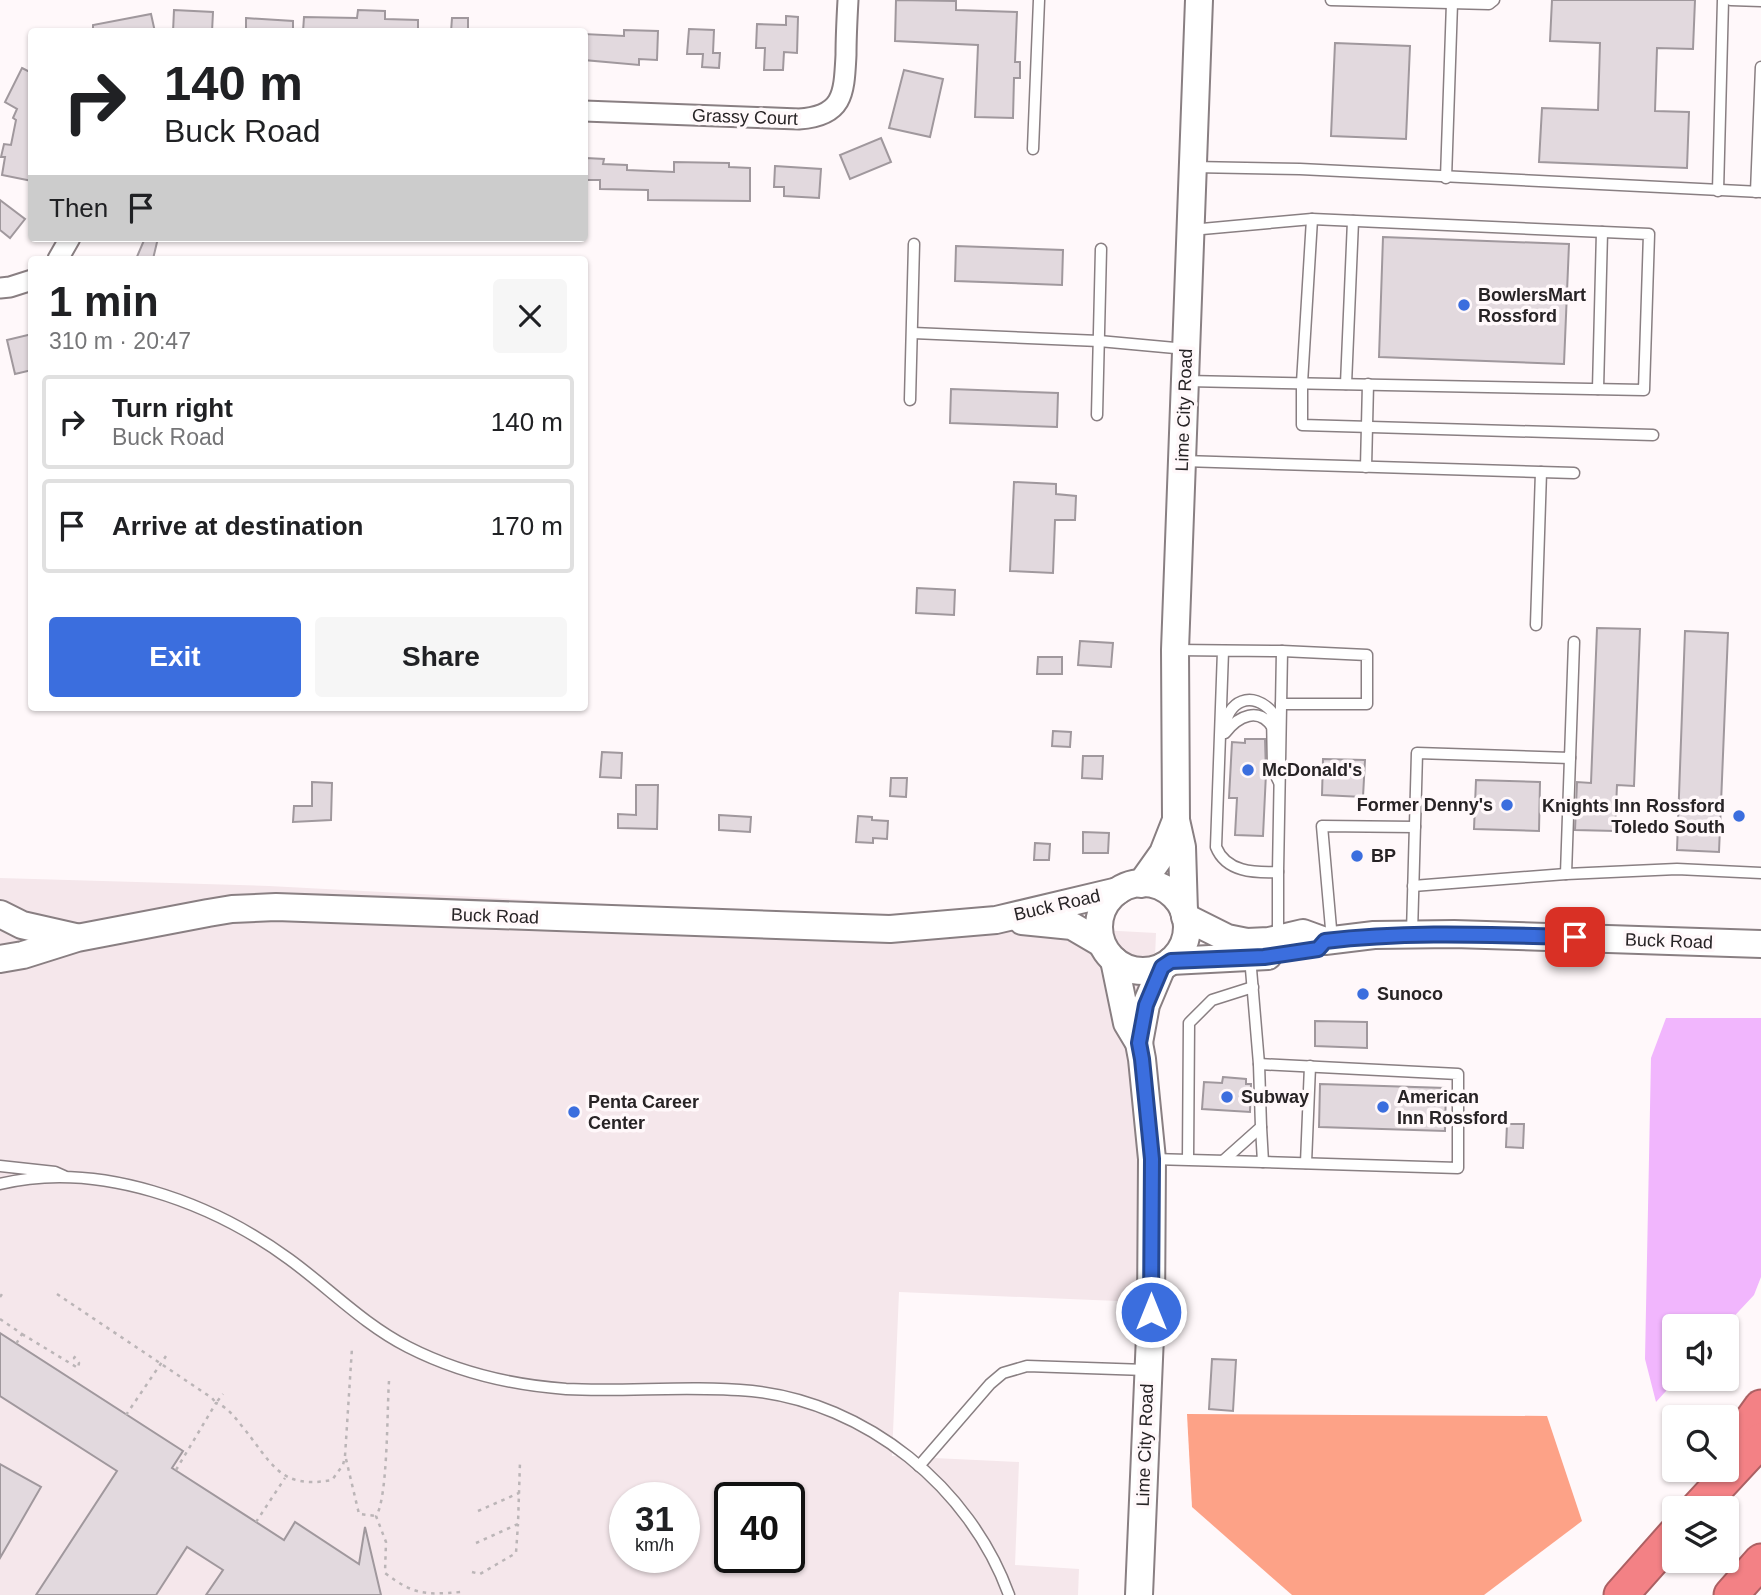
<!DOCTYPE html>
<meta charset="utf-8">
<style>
body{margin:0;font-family:Helvetica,sans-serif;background:#f6f6f6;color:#202124;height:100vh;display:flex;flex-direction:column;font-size:26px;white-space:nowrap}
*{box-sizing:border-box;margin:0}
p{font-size:23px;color:#757577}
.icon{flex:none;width:38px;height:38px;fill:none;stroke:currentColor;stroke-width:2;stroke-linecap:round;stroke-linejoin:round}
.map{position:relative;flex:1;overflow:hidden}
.panel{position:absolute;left:28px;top:256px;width:560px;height:455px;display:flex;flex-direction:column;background:#fff;border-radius:7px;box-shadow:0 2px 5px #0004}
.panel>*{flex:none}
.hud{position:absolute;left:28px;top:28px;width:560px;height:214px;border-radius:7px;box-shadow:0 2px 5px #0004;background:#fff;color:#202124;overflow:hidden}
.fabs{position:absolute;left:1662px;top:1314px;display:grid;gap:14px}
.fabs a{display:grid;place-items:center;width:77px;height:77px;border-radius:7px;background:#fff;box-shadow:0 2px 5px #0004;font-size:35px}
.speed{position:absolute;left:609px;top:1482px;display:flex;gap:14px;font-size:35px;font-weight:700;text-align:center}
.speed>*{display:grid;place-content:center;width:91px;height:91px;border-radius:50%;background:#fff;box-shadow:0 2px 5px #0004;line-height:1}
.speed small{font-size:18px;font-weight:400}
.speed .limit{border:4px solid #111;border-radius:10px;background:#fff;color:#111}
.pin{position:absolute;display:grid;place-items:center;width:60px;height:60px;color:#fff;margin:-30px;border-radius:14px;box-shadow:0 4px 10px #0006}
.me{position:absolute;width:77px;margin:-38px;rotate:0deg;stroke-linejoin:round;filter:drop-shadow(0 0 5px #0008)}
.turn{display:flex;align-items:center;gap:24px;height:147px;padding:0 21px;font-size:32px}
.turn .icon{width:91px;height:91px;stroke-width:2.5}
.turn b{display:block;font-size:49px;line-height:60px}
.then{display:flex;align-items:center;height:66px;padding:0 21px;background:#0003;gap:14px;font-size:26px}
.round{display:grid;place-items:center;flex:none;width:74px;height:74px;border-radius:7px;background:#f6f6f6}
.head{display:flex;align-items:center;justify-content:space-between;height:119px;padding:0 21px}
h1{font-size:42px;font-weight:800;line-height:52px}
.cta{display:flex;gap:14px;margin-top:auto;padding:14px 21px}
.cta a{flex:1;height:80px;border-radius:7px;background:#3b6ede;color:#fff;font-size:28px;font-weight:800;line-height:80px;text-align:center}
.cta a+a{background:#f6f6f6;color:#202124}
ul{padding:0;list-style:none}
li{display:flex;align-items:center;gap:21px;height:94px;margin:0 14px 10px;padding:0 7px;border:4px solid #e0e0e0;border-radius:7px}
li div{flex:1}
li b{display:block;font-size:26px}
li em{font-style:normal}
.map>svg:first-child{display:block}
.built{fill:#f5e7eb;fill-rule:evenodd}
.forest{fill:#fda287}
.water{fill:#f1b6fd}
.building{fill:#e2d9de;stroke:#a0989d;stroke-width:2}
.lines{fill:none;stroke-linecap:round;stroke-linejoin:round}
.lane-casing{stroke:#897f82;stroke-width:13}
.street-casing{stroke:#897f82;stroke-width:23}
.secondary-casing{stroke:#897f82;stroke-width:30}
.highway-casing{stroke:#ac6063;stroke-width:37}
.path{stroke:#bbb5b7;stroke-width:2.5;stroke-dasharray:3.5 5;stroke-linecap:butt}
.lane{stroke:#fff;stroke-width:10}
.street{stroke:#fff;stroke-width:19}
.secondary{stroke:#fff;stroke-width:26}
.highway{stroke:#f38185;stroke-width:33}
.route-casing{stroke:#264890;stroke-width:18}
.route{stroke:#3b6ede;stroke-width:12}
.poi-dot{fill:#3b6ede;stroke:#fff8fa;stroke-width:2.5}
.labels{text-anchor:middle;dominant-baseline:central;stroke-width:7;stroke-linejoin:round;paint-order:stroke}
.street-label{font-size:18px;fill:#272325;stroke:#fff8fa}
.poi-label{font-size:18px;font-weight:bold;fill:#272325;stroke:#fff8fa;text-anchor:start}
</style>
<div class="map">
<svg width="1761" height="1595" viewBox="0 0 1761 1595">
<rect width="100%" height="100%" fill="#fff8fa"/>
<!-- built -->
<path class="built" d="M0,878L269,886L1156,933L1141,1302L899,1292L892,1456L1019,1462L1015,1565L1079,1569L1078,1595H0ZM625,1498H684V1558H625ZM730,1498H789V1558H730Z"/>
<!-- forest -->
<path class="forest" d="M1187,1414L1547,1416L1582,1521L1484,1595H1292L1192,1507Z"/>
<!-- water -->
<path class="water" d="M1666,1018H1761V1277L1754,1295L1725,1326H1675V1379H1677L1656,1402L1645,1359L1651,1058Z"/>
<!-- building -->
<g class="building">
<path d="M896,0L956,1V10L1017,12L1015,62H1020V78H1014L1013,118L975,117L978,45L895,41Z"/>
<path d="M1552,0H1695L1693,49L1657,48L1655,111L1689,112L1687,168L1539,162L1542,108L1598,110L1600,43L1550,41Z"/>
<path d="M174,10L213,12L212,32H173Z"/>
<path d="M358,10L385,11V19L418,20V32H303L304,17L357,18Z"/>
<path d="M151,14L155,32H93V25Z"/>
<path d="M786,16L798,17L797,53L784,52L783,70H764L765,48H756L757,24L786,25Z"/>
<path d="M246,18L293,21V32H246Z"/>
<path d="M452,18H468V32H451Z"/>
<path d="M689,29L714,30L713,53H720L719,68L702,67L703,54H687Z"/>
<path d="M624,30L658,31L657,60L639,59V65L584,60V34L624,36Z"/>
<path d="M1335,43L1410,46L1406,139L1331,136Z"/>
<path d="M22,68L32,73V181L2,175L5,157H1L4,144L11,145L16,120L13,118L17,109L5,102Z"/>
<path d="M904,70L943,79L930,137L889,128Z"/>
<path d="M881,138L891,162L850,179L840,155Z"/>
<path d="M586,158L604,159L603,164L627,165V170L674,172V162L729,163V167L750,168V201L648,200V190L600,189V180H586Z"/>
<path d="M775,166L821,169L819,198L784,196V187H774Z"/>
<path d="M0,200L25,219L10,238L0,230Z"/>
<path d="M1383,237L1569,244L1564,364L1379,357Z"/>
<path d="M145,238H158L153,259H136Z"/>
<path d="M956,246L1063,250L1062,285L955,281Z"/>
<path d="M32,334V370L15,374L7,340Z"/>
<path d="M951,389L1058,393L1057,427L950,423Z"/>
<path d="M1014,482L1056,484V494L1076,496L1075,520H1055L1053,573L1010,571Z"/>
<path d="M917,588L955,590L954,615L916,613Z"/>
<path d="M1597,628L1640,629L1634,786L1617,785L1615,831L1575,830L1577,782L1591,783Z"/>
<path d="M1685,631L1728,633L1719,852L1677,850Z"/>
<path d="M1080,641L1113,643L1111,667L1078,665Z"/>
<path d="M1038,657H1062V674H1037Z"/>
<path d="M1053,731L1071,732L1070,747L1052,746Z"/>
<path d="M1245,739H1265L1266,773L1263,836L1235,835L1237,798H1229L1232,742L1245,743Z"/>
<path d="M602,752L622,753L621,778L600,777Z"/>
<path d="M1083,756H1103L1102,779L1082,778Z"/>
<path d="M1323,759L1365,760L1363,797L1322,795Z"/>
<path d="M891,778H907L906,797L890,796Z"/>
<path d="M1476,780L1540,782L1539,831L1474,829Z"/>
<path d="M312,782L332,783L331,820L293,822L294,806H312Z"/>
<path d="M636,785H658L657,829L618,828V814L636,815Z"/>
<path d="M719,815L751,817L750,832L719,830Z"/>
<path d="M858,816L872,817V820L888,821L887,839L873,838V843L856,842Z"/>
<path d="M1083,832L1109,833L1108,853H1083Z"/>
<path d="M1035,843L1050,844L1049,860H1034Z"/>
<path d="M1315,1021L1367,1022V1048L1315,1046Z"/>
<path d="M1223,1077L1246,1079V1084H1251L1250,1112L1202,1109L1204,1082L1222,1083Z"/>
<path d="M1320,1084L1446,1088L1445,1131L1319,1127Z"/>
<path d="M1507,1124H1524L1523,1148L1506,1147Z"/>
<path d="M0,1333L183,1451L172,1468L284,1540L295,1522L359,1564L365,1527L381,1595H206L223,1570L187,1547L156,1595H36L117,1471L0,1396Z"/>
<path d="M1212,1359L1236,1360L1233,1411L1209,1409Z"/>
<path d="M0,1464L41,1487L0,1558Z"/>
</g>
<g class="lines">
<!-- lane casing -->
<g class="lane-casing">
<g id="lane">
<path d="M1331,0L1489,4L1494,0"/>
<path d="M1731,0L1761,1"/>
<path d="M1033,149L1039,0"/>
<path d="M1193,167L1300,169L1761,192"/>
<path d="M1446,178L1452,3"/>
<path d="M1718,191L1723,0"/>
<path d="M1756,192L1761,67"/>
<path d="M1312,219L1302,383V425L1653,435"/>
<path d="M913,333L1099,341L1186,349"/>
<path d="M1186,381L1644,390L1649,234L1312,219L1191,230"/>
<path d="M1346,384L1353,221"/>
<path d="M1598,389L1602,232"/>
<path d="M910,400L914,244"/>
<path d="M1097,415L1101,249"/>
<path d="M1183,461L1574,473"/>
<path d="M1366,467L1368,384"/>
<path d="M1536,625L1541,472"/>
<path d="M1175,650L1282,651L1278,872C1254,873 1226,872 1216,847L1223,651"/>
<path d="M1281,704H1367V655L1282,651"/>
<path d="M1225,730C1226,700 1253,690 1272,712L1273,770L1279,782"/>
<path d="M1225,733C1238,716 1259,706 1273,728"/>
<path d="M1278,872V938"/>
<path d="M1566,874L1570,758"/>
<path d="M1413,886L1566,874L1677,869L1761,873"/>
<path d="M1412,933L1417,753L1570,758L1574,642"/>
<path d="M1332,940L1322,826L1415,827"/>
<path d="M1259,1064L1458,1074V1168L1263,1162"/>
<path d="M1152,1159L1263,1162L1261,1127"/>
<path d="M1188,1159L1189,1023L1212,1000L1253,987"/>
<path d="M1224,1160L1261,1127L1259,1064L1250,957"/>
<path d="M1306,1163L1310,1066"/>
<path d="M0,1166L55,1172L64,1176"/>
<path d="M0,1184C98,1160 211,1202 289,1259C329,1288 363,1324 408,1347C457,1372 511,1385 566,1389C627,1392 690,1385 752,1391C866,1403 970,1487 1009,1595"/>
<path d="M919,1466L990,1384L1003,1373L1027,1366L1146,1370"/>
</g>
</g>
<!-- street casing -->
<g class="street-casing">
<g id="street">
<path d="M584,111L799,119C844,116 844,93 846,55C846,37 847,18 848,0"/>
<path d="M58,259L70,238"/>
<path d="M0,288L10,287L32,280"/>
</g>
</g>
<!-- secondary casing -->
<g class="secondary-casing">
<g id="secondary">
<circle cx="1143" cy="927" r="44"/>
<path d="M1141,884L1163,853L1176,820"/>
<path d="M1184,912L1182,847L1176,820L1175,650L1199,0"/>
<path d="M0,914L22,925L75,937"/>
<path d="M1185,917L1227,938L1247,942L1269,941L1303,933L1325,941L1374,935L1454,934L1761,944"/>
<path d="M1022,921L1072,926L1101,943"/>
<path d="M0,959L23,955L77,938L208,913L232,909L276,907L890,929L996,920L1118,891"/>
<path d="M1114,960L1127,1023L1139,1043L1142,1059L1152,1159L1151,1312L1139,1595"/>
<path d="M1171,961L1268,956"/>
<path d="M1139,1043L1146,1005L1162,967"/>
</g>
</g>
<!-- highway casing -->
<g class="highway-casing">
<g id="highway">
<path d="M1728,1453L1761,1407"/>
<path d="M1698,1508L1761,1440"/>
<path d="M1621,1595L1675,1534"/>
<path d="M1731,1595L1761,1561"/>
</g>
</g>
<!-- path -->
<g class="path">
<path d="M57,1294L212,1398L216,1403L223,1394"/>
<path d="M0,1297L4,1291"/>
<path d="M0,1319L22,1334L16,1344"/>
<path d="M22,1334L78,1368L79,1363L74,1358L77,1354"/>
<path d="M389,1381C387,1408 388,1499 376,1516L386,1542L385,1573C414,1595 425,1595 461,1592L463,1595"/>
<path d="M126,1415L166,1356"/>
<path d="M346,1459L359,1514L376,1516"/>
<path d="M176,1470L216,1403C226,1406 234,1416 241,1425C272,1462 278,1490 332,1480L343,1465L345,1456L352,1348"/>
<path d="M478,1511L519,1493"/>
<path d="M256,1522L285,1478"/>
<path d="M476,1543L518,1524L520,1462"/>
<path d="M472,1572L480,1574L516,1553L518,1524"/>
</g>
<!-- lane -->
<use href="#lane" class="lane"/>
<!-- street -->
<use href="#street" class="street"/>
<!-- secondary -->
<use href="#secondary" class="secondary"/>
<!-- highway -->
<use href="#highway" class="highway"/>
</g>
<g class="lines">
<!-- route casing -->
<g class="route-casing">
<path id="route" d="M1151,1312L1152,1159L1142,1059L1139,1043L1146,1005L1162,967L1171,961L1264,957L1318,949L1325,941C1408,931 1491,935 1575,937"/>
</g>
<!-- route -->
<use href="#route" class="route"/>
</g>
<!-- markers -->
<g class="poi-dot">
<circle cx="1464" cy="305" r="7"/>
<circle cx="1248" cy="770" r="7"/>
<circle cx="1507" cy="805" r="7"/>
<circle cx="1739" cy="816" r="7"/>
<circle cx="1357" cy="856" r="7"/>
<circle cx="1363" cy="994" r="7"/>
<circle cx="1227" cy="1097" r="7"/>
<circle cx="1383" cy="1107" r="7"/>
<circle cx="574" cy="1112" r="7"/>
</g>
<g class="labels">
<!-- street labels -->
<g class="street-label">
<text transform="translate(745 117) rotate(2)">Grassy Court</text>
<text transform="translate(1184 410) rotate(-88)">Lime City Road</text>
<text transform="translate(1057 905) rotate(-13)">Buck Road</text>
<text transform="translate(495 916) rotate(2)">Buck Road</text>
<text transform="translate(1669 941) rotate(2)">Buck Road</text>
<text transform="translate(1145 1445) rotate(-88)">Lime City Road</text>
</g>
<!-- poi labels -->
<g class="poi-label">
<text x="1478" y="295">BowlersMart<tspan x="1478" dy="21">Rossford</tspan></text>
<text x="1262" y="770">McDonald's</text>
<text x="1493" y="805" text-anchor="end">Former Denny's</text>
<text x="1725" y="806" text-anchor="end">Knights Inn Rossford<tspan x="1725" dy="21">Toledo South</tspan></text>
<text x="1371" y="856">BP</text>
<text x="1377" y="994">Sunoco</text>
<text x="1241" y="1097">Subway</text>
<text x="1397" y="1097">American<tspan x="1397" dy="21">Inn Rossford</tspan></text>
<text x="588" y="1102">Penta Career<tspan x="588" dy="21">Center</tspan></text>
</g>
</g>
</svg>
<div class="fabs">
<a><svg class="icon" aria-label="sound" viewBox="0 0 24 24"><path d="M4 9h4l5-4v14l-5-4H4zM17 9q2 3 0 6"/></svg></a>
<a><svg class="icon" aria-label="search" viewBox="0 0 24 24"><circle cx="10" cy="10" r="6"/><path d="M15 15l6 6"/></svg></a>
<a><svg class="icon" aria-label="layers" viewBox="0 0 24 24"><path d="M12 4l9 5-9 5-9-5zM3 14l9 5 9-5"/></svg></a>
</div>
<div class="speed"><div>31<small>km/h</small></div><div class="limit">40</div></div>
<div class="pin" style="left:1575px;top:937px;background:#d93025"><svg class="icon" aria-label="arrive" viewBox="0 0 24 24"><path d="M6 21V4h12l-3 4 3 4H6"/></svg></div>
<svg class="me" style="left:1151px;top:1312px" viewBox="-20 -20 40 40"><circle r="17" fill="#3b6ede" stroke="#fff" stroke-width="3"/><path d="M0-11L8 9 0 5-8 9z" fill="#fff"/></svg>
<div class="hud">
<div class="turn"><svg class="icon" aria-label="right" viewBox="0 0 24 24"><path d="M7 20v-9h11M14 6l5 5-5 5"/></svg><div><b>140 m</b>Buck Road</div></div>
<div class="then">Then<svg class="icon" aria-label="arrive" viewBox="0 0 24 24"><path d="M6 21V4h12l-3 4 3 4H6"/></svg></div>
</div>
<section class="panel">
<div class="head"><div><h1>1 min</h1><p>310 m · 20:47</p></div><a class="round"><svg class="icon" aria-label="close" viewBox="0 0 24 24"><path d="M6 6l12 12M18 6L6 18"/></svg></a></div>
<ul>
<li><svg class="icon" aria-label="right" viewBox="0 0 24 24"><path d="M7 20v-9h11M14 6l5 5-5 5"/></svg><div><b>Turn right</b><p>Buck Road</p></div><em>140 m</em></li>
<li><svg class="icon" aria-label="arrive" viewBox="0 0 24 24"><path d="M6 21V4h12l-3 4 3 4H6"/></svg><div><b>Arrive at destination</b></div><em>170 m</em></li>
</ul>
<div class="cta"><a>Exit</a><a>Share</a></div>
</section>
</div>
